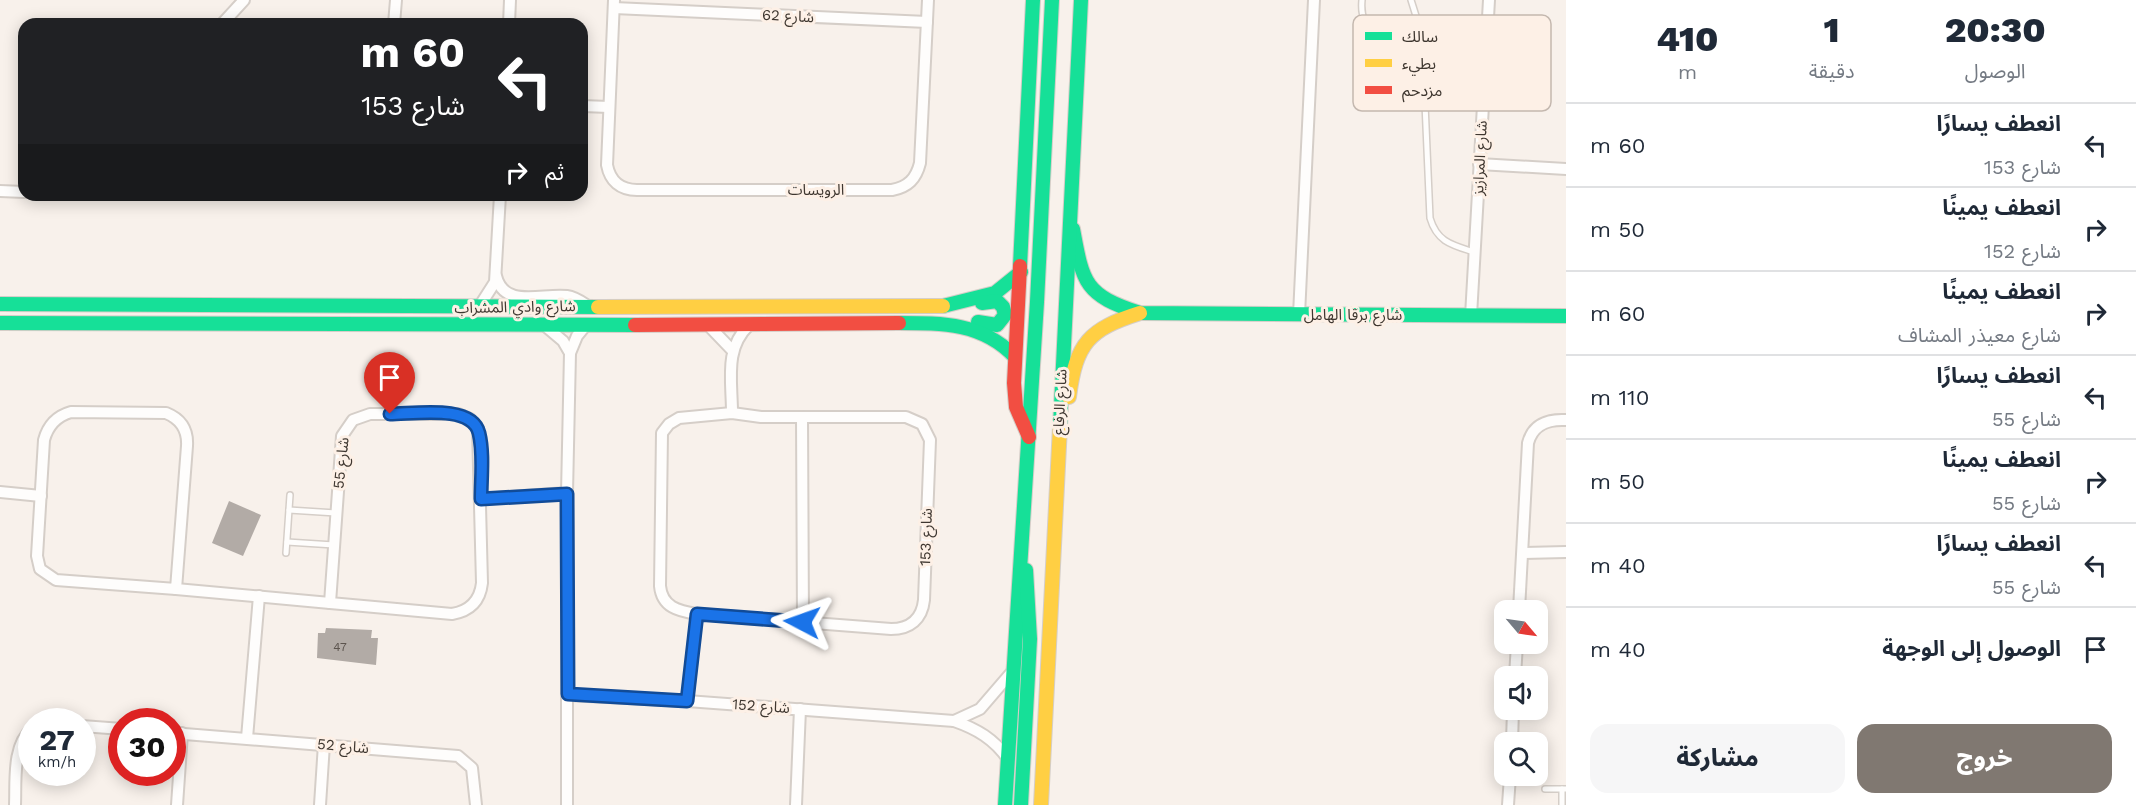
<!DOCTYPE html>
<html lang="ar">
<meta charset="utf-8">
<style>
body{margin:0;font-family:"Work Sans","Noto Sans Arabic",sans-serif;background:#f6f6f7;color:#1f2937;direction:rtl;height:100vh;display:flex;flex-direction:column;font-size:22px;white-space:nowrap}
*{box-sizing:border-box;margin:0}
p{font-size:20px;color:#747a83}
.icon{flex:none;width:33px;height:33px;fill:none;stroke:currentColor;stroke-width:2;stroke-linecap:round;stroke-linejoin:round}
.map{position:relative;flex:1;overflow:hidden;direction:ltr}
.sheet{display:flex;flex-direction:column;background:#fff;width:570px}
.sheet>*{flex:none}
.banner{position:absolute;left:18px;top:18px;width:570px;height:183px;border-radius:18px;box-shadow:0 3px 15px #0003;direction:rtl;background:#202124;color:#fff;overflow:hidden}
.needle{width:39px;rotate:119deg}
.fabs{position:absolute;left:1494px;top:600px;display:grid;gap:12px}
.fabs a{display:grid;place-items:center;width:54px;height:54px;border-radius:12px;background:#fff;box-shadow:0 3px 15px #0003;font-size:30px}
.speed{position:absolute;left:18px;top:708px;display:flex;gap:12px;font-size:30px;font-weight:700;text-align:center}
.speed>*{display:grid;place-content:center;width:78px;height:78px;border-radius:50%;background:#fff;box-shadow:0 3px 15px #0003;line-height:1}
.speed small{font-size:15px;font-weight:400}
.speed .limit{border:9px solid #d22;background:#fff;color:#111}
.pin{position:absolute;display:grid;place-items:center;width:51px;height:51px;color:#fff;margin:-62px -26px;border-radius:50% 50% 50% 0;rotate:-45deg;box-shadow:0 0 6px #0007}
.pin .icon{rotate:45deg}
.me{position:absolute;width:66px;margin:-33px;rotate:274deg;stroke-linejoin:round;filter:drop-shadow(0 0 4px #0008)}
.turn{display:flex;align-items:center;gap:21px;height:126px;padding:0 24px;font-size:27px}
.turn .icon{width:78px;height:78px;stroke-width:2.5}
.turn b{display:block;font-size:42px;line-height:51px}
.then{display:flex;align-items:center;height:57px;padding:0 24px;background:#0003;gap:12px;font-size:22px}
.eta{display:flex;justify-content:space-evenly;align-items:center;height:102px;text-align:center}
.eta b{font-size:36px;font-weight:800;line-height:42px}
.primary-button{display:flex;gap:12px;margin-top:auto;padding:12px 24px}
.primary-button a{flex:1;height:69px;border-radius:18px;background:#807871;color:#fff;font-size:24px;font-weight:800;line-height:69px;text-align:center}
.primary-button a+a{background:#f6f6f7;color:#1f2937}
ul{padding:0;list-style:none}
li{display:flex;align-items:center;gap:18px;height:84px;padding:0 24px;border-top:2px solid #e0e1e3}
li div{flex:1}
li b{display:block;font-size:22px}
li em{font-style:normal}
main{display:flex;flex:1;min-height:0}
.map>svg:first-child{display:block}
.building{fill:#b2aba6}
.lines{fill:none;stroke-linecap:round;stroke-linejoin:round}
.lane-casing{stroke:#d5cec8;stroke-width:8}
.street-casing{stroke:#d5cec8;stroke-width:14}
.fast-casing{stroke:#d5cec8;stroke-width:16}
.slow-casing{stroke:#d5cec8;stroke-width:16}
.jam-casing{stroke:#d5cec8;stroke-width:16}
.lane{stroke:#fefdfc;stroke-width:5}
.street{stroke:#fefdfc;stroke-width:10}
.fast{stroke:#16e098;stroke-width:14}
.slow{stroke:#ffcf43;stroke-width:14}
.jam{stroke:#f24e42;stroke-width:14}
.route-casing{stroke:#114b97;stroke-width:15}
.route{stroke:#1a73e8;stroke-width:10}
.labels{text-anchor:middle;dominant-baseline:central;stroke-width:6;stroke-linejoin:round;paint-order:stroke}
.number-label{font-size:12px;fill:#5c544e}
.street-label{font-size:15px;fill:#3f3730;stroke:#fdf0e6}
.key{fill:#fdf0e6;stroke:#c4b8af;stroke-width:1.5}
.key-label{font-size:16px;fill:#3f3730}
</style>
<main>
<section class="sheet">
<div class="eta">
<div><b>20:30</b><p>الوصول</p></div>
<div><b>1</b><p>دقيقة</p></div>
<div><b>410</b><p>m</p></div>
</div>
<ul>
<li><svg class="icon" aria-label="left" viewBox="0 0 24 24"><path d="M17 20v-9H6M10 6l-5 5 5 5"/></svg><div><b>انعطف يسارًا</b><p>شارع 153</p></div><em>60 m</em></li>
<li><svg class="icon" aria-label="right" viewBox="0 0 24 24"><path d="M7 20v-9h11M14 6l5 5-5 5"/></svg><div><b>انعطف يمينًا</b><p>شارع 152</p></div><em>50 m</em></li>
<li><svg class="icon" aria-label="right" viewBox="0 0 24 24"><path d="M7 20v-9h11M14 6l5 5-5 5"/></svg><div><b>انعطف يمينًا</b><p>شارع معيذر المشاف</p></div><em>60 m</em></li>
<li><svg class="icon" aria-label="left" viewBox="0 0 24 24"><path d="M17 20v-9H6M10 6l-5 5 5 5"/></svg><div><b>انعطف يسارًا</b><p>شارع 55</p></div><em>110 m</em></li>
<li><svg class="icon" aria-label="right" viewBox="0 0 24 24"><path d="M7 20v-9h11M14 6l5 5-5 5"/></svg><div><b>انعطف يمينًا</b><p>شارع 55</p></div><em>50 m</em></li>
<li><svg class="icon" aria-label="left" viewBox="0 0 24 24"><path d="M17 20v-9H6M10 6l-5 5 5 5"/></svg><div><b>انعطف يسارًا</b><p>شارع 55</p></div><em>40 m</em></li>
<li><svg class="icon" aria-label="arrive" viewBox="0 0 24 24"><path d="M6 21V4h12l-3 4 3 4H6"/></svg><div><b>الوصول إلى الوجهة</b></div><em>40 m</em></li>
</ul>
<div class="primary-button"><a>خروج</a><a>مشاركة</a></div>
</section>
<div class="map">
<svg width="1566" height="805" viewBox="0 0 1566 805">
<rect width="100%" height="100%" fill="#f8f1eb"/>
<!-- building -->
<g class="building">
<path d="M229,501L261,515L243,556L212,543Z"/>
<path d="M326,628L372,630L371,638H378L376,665L317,658L318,633H325Z"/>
</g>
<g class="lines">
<!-- lane casing -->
<g class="lane-casing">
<g id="lane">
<path d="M1362,0C1358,40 1393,39 1423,46"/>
<path d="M1411,0L1422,35L1430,218C1437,242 1452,245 1474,252"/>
<path d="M289,510L336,513"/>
<path d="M287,542L334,545"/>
<path d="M286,553L290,495"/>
<path d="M1545,789H1566"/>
<path d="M1562,789V805"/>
</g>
</g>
<!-- street casing -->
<g class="street-casing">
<g id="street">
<path d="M614,0L607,165C610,181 620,190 637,190H892C908,187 916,179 920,163L928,0"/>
<path d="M614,8L927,22"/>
<path d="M222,24L244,0"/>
<path d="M394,24L396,0"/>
<path d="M509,24L510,0"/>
<path d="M582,106L609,107"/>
<path d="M1479,164L1566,169"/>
<path d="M0,191L24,192"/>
<path d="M496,276C504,309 542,293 567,296C575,297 582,302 588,306"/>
<path d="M479,307L495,282L500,195"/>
<path d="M1299,315L1314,0"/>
<path d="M1471,316L1489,0"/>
<path d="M544,325L563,341L570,353"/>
<path d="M708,325L732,350"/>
<path d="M71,412L166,413C181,419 188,430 187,446L176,589L56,580L40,569L37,556L44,440C48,425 57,416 71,412Z"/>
<path d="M732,413L761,417H906L922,424L930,440L924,600C922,619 910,629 891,629L697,614C678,611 662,607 660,586L662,433L669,424L679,418Z"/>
<path d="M732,413C732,380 724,349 749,325"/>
<path d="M370,414H458L470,419L478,429L482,583C480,601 470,611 452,614L330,603L342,436L353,420Z"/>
<path d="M802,417L803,622"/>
<path d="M0,492L41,496"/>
<path d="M481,499L567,493"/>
<path d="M1523,553L1566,552"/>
<path d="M176,589L330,603"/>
<path d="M1519,610L1528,443C1533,424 1548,419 1566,420"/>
<path d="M1515,676L1517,644"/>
<path d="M568,695L687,701L954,721C977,729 994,739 1008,759"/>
<path d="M687,701L697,614"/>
<path d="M954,721L980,709L1011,673"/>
<path d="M82,726L122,729"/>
<path d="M172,733L458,756L472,768L476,805"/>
<path d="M247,738L259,596"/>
<path d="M1512,742L1513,710"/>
<path d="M15,805C16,781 12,745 32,729"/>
<path d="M177,805L182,733"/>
<path d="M320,805L324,744"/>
<path d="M567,805V493L570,353L577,336L586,325"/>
<path d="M796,805L800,709"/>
<path d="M1508,805L1510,776"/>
</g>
</g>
<!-- fast casing -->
<g class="fast-casing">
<g id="fast">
<path d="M1073,229C1083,284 1085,295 1140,313L1566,316"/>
<path d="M1020,266L1033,0"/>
<path d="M0,304L598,307"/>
<path d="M943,306L995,293L1021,272"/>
<path d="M978,322L997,325L1005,315L1003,307L997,301L982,303"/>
<path d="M0,323L635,325"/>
<path d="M899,323C943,323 983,323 1015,357"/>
<path d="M1060,426L1081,0"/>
<path d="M1005,805L1037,302L1052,0"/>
<path d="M1021,805L1030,639L1026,570"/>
</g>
</g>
<!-- slow casing -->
<g class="slow-casing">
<g id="slow">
<path d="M598,307L943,306"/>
<path d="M1069,397C1076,343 1089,329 1140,313"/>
<path d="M1041,805L1060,426"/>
</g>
</g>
<!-- jam casing -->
<g class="jam-casing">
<g id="jam">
<path d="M1020,266L1014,383L1016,407L1029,437"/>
<path d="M635,325L899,323"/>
</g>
</g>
<!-- lane -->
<use href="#lane" class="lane"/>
<!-- street -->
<use href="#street" class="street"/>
<!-- fast -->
<use href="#fast" class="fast"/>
<!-- slow -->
<use href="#slow" class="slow"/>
<!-- jam -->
<use href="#jam" class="jam"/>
</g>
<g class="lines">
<!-- route casing -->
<g class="route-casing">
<path id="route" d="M390,414C414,414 472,404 479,433C484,453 481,478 481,499L567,494L568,694L687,701L697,614L802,622"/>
</g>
<!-- route -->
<use href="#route" class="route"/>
</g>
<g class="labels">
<!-- number labels -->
<g class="number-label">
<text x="340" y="647">47</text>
</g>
<!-- street labels -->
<g class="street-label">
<text transform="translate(788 16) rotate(3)">شارع 62</text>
<text transform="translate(1480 158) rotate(-87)">شارع المرازيز</text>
<text x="816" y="190">الرويسات</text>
<text transform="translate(515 307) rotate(-1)">شارع وادي المشراب</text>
<text x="1353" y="315">شارع برقا الهامل</text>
<text transform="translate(1060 402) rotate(-87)">شارع الرفاع</text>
<text transform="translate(341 463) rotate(-84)">شارع 55</text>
<text transform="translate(926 537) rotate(-88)">شارع 153</text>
<text transform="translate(761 706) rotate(4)">شارع 152</text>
<text transform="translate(343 746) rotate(5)">شارع 52</text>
</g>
</g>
<!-- legend -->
<rect x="1353" y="15" width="198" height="96" rx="9" class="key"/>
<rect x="1365" y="32" width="27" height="8" fill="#16e098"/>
<rect x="1365" y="59" width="27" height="8" fill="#ffcf43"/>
<rect x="1365" y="86" width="27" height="8" fill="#f24e42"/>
<g class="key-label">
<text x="1402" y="42">سالك</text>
<text x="1402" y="69">بطيء</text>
<text x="1402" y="96">مزدحم</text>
</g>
</svg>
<div class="fabs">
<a><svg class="needle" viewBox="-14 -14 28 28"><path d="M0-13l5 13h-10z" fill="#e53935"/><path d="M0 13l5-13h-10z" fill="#747a83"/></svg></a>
<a><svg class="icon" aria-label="sound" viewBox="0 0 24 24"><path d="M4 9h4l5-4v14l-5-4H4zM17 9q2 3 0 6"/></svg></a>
<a><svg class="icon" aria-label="search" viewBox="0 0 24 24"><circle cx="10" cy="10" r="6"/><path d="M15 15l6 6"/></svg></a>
</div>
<div class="speed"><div>27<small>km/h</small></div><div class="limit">30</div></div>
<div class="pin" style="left:390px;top:414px;background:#d93025"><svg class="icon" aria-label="arrive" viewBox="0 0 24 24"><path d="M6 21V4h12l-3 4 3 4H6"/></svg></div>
<svg class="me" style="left:802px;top:622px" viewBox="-20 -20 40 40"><path d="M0-17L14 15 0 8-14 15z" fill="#1a73e8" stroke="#fff" stroke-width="4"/></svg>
<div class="banner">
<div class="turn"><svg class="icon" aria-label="left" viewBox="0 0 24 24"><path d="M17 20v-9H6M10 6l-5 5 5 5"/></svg><div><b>60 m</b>شارع 153</div></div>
<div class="then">ثم<svg class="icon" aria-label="right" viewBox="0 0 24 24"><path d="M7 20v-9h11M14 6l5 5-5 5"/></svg></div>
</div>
</div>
</main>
